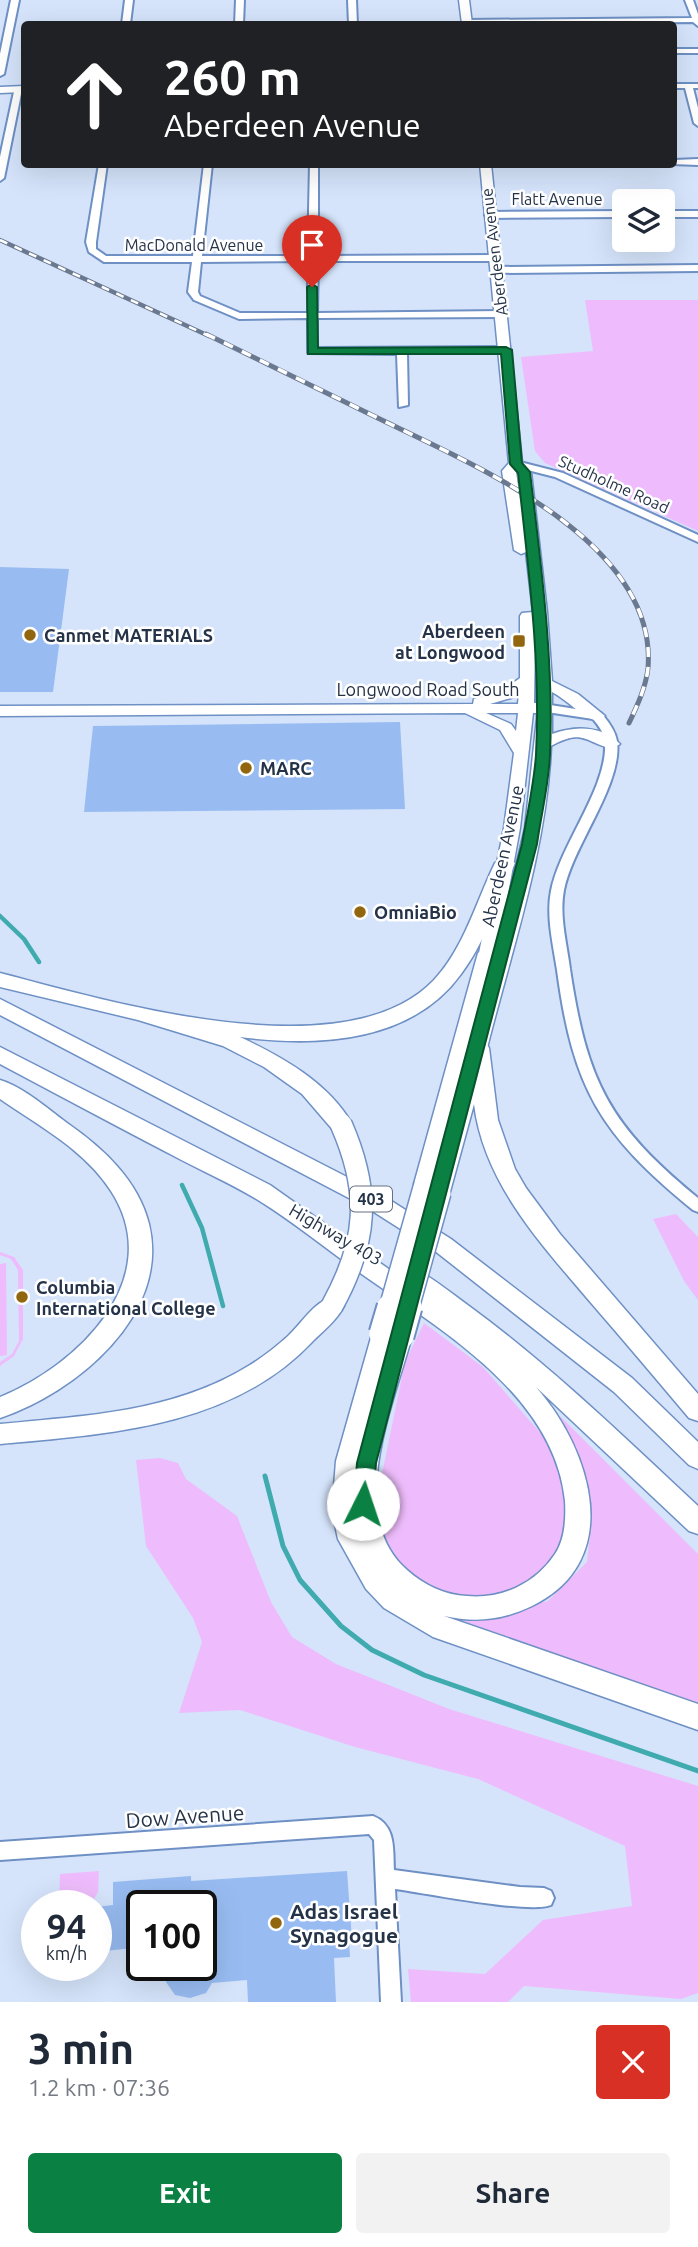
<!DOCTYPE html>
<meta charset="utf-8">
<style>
body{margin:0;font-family:Ubuntu,sans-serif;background:#f2f2f3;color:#1f2937;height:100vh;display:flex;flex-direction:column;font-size:26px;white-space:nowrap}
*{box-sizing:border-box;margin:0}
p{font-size:23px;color:#747a83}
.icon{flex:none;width:38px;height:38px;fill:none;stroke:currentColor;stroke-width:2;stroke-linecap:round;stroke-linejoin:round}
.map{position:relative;height:2002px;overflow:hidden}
.panel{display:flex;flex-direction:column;background:#fff;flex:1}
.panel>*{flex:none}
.guide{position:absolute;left:21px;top:21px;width:656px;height:147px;border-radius:7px;box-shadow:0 7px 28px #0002;background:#202124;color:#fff;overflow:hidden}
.fabs{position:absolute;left:612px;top:189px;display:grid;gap:14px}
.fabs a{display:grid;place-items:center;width:63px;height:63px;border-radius:7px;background:#fff;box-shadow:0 7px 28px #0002;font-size:35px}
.speed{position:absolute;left:21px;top:1890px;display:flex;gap:14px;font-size:35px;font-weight:700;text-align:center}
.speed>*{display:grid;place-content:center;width:91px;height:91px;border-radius:50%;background:#fff;box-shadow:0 7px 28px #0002;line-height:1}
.speed small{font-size:18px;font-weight:400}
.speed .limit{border:4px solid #111;border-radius:10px;background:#fff;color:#111}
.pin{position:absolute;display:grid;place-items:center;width:60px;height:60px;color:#fff;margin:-72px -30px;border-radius:50% 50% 50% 0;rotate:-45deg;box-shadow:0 0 7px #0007}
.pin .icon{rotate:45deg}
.me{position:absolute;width:77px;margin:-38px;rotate:4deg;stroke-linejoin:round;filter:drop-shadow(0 0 5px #0008)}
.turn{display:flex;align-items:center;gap:24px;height:147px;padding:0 28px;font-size:32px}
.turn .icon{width:91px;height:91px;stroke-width:2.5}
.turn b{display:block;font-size:49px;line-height:60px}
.round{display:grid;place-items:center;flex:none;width:74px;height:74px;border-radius:7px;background:#f2f2f3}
.headline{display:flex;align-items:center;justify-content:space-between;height:119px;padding:0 28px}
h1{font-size:42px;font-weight:700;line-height:52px}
.action{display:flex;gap:14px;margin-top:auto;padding:14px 28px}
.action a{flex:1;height:80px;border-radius:7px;background:#0b8043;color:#fff;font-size:28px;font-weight:700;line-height:80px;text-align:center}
.action a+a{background:#f2f2f3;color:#1f2937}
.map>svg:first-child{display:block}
.green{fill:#eebcfc}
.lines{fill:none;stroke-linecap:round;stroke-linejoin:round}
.stream-far1{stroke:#40abaf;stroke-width:4.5}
.stream{stroke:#40abaf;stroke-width:5}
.building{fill:#98bcf2}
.minor-casing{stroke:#6e90c4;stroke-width:4}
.major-casing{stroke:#6e90c4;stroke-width:3}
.highway-casing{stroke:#6e90c4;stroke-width:3}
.minor{fill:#fff;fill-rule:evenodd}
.major{fill:#fff;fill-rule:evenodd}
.highway{fill:#fff;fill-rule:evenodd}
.rail-far1-casing{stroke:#6a798f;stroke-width:4.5}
.rail-casing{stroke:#6a798f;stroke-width:5}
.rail-far1{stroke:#fff;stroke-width:2.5;stroke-dasharray:8;stroke-linecap:butt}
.rail{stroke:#fff;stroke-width:3.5;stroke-dasharray:10;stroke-linecap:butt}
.highway-bridge-far1-casing{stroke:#6e90c4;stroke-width:24;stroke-linecap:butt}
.highway-bridge-casing{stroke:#6e90c4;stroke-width:31;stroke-linecap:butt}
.highway-bridge-far1{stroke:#fff;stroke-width:21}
.highway-bridge{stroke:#fff;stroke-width:27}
.route{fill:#0b8043;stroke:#07532c;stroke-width:2}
.poi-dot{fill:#91660f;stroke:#fff;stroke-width:2.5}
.labels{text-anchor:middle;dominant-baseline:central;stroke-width:5;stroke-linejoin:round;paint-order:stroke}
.far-street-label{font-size:16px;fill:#253349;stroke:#fff}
.shield{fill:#fff;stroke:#667080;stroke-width:2}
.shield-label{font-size:16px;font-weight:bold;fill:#253349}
.poi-label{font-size:18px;font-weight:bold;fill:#253349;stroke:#fff;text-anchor:start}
.street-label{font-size:18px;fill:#253349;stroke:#fff}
.near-street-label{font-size:21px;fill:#253349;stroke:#fff}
.near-poi-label{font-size:21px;font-weight:bold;fill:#253349;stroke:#fff;text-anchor:start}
</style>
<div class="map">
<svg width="698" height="2002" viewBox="0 0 698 2002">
<rect width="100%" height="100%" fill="#d5e4fb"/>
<!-- green -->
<g class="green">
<path d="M585,300H698V531L545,463L535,451L521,357L593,351Z"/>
<path d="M676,1214L698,1237V1300L684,1281L653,1219Z"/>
<path d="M0,1252L14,1257L23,1270V1339L14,1356L0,1366V1362L12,1354L19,1341L18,1270L11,1259L0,1255Z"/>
<path d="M6,1263L7,1355L0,1356V1264Z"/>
<path d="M424,1323L483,1367L550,1444L567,1497L563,1543L549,1566L525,1587L486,1599L457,1597L429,1588L402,1574L374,1513L405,1362Z"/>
<path d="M560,1416L698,1554V1708L456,1618H482L548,1601L587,1562L592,1517L584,1476Z"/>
<path d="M160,1458L178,1463L186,1479L237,1516L271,1602L292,1637L336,1664L449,1709L698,1786V1993L681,1999L524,1986L508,2002H411L408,1969L485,1974L543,1920L632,1906L625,1846L478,1779L355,1747L240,1710L179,1713L202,1642L193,1618L146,1546L136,1460Z"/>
<path d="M99,1871L98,1892L90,1906H59L60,1874Z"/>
</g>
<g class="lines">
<!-- stream-far1 -->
<g class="stream-far1">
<path d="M0,916L24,939L39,962"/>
<path d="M182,1185L202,1228L223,1306"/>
</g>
<!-- stream -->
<path class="stream" d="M265,1476L283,1546L300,1580L341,1626L372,1650L424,1675L698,1771"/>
</g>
<!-- building -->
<g class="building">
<path d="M0,567L69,569L53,692H0Z"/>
<path d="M400,722L405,809L84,812L93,726Z"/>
<path d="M347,1871L352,1939L349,1940L350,1957L334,1958L336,2002H248L247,1980L212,1983L206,1993L190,1998L175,1995L166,1982V1965H201V1906H142V1947L96,1952V1907L113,1905V1882L191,1876V1881Z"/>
</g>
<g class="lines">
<!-- minor casing -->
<g class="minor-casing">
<g id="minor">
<path d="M11,0H19L4,74L0,76V54Z"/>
<path d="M125,0H133L130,24H122Z"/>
<path d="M236,0H244L243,24H235Z"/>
<path d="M348,0H356L357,24H349Z"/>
<path d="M685,0H693L698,14V26L693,22L467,24L463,22L467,20L692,18Z"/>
<rect x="674" y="49" width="24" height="4"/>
<path d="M674,84H698V88H693L698,108V126L694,123L685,88H674Z"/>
<path d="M15,87L22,89L4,178L0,181V157Z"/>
<path d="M698,159V165L671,164H674V160Z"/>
<path d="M99,164H107L96,242V249L106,256H193L204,164H212L202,256H308L310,164H318V256L495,255L500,258L495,261H318L317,313L502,311L507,314L502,317L317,318V348L506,347L511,350L506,353H407L408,405L399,407L397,354L308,353V318L239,319L194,300L188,292L192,262H104L89,252L86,242ZM308,261V313H240L200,296L198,292L201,262Z"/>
<path d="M625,211V217L490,218L485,215L490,212Z"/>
<rect x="663" y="211" width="35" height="6"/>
<path d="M698,265V271L497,273L492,270L497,267Z"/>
<path d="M516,461L563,473L698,535V542L555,477L512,466V462Z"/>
<path d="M544,704L601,713C608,721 615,730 617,741C623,784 573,845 564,890C559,916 567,944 570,969C587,1082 609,1125 698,1198V1212L693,1210C600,1134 573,1089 557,970C553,944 546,916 551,891C560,844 608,788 605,742C604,733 599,726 593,719L540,711L538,708L540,705Z"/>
<path d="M373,1816C396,1825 393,1849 394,1870L520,1887L544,1888L551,1891L554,1898L551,1905C529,1914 425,1893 395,1889L401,2002H381L374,1840L369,1834L0,1860V1842Z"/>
</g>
</g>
<!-- major casing -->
<g class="major-casing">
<g id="major">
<path d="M459,0H469L472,24H462Z"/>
<path d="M24,86V92L0,93V87Z"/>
<path d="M480,164H491L521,452L522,463L531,472L547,612L552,681L578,694L605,716L597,721C581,716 567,700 552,692V734C574,726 602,725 620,744L612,749C583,741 583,729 551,746C547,848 512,949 487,1048L478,1054L469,1048L493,957H482L479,953L504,828L514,753L500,730L465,713L0,716V706L473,704L474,699L501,692L520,678V616L522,613L533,612L526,552L521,554L514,550L502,471L509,463ZM516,472L517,473L521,506ZM535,639L537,680L536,682L537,703H534ZM519,692L518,704H490L511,698ZM486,713H518L516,731L511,724ZM533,713H537V718L525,828L503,921L520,828Z"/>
</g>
</g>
<!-- highway casing -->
<g class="highway-casing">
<g id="highway">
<path d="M505,857L515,863C498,900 486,941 461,974C411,1043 317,1047 240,1037C282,1057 328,1082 352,1124L349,1130H333L302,1094L264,1067L223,1046L138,1020L0,987V973C109,1001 345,1073 434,980C464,948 476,902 495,863Z"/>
<path d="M488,946L498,953L475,1041L486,1043L489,1048L498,1120L515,1169L526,1188L560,1234L698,1394V1421L689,1418C657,1380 625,1342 592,1304C542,1245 484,1184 474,1104L448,1199L440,1202L432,1199L429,1191L417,1190L414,1184L478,953Z"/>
<path d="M0,999L382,1195L451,1239L632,1378L698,1442V1469L689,1465L614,1392L435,1251L366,1207L0,1015Z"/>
<path d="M0,1047L270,1185L390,1270L401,1263C425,1271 448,1291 469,1306C551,1366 624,1437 698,1506V1534L689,1531L536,1387C591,1450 626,1560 532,1606C503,1620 476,1623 444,1616L698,1704V1730L433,1637L384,1608L366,1589L338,1539L332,1511L336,1461L374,1327L383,1324L392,1329L400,1326L409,1329L412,1336C394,1403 344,1515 407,1570C424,1585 444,1595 467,1596C502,1599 535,1584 555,1554C565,1539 566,1519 565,1501C554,1393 436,1327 356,1270C324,1247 292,1221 258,1200C230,1183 200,1170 172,1155C114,1125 57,1094 0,1064Z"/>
<path d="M0,1080C23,1087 47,1108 67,1123C103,1148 138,1180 149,1224C171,1315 75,1393 0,1418V1397C77,1366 168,1279 111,1191C85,1150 39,1126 0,1099Z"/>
<path d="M332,1297L340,1299L344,1306C337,1320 323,1331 312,1342C232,1427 109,1434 0,1444V1424C85,1416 175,1412 250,1365C263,1357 277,1346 288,1336C302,1323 314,1302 332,1297Z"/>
</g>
</g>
<!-- minor -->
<use href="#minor" class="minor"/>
<!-- major -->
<use href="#major" class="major"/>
<!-- highway -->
<use href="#highway" class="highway"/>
<!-- rail-far1 casing -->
<g class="rail-far1-casing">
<path id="rail-far1" d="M0,240L209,336"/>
</g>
<!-- rail casing -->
<g class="rail-casing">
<path id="rail" d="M206,334C266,363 327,393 388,423C478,467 658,543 648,668C646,687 637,706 629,723"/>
</g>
<!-- rail-far1 -->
<use href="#rail-far1" class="rail-far1"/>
<!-- rail -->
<use href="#rail" class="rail"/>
<!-- highway-bridge-far1 casing -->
<g class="highway-bridge-far1-casing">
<g id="highway-bridge-far1">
<path d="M332,1306C368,1241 371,1192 341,1124"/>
<path d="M390,1308L425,1184"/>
<path d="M408,1308L440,1193"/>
</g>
</g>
<!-- highway-bridge casing -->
<g class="highway-bridge-casing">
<g id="highway-bridge">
<path d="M383,1334L391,1307"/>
<path d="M400,1336L408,1307"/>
</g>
</g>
<!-- highway-bridge-far1 -->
<use href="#highway-bridge-far1" class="highway-bridge-far1"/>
<!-- highway-bridge -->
<use href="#highway-bridge" class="highway-bridge"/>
</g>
<!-- route -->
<path class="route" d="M312,284L317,287L318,348L506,347L512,350L522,463L530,472C541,565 554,660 550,754C549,784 541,815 537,844L376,1463L373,1504L370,1510H357L354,1504L357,1463L522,844C527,815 534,784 536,755C541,661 528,566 518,473L510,464L501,354H308L307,287Z"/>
<!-- markers -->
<g class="poi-dot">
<circle cx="30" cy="635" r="7"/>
<rect x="512" y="634" width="14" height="14" rx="3.5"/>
<circle cx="246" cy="768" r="7"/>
<circle cx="360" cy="912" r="7"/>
<circle cx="22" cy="1297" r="7"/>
<circle cx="276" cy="1923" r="7"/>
</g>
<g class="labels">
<!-- far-street labels -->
<g class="far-street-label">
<text x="557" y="199">Flatt Avenue</text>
<text x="194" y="245">MacDonald Avenue</text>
<text transform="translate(494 252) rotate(-97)">Aberdeen Avenue</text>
<text transform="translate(614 484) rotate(24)">Studholme Road</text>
</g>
<!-- shield labels -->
<rect class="shield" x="350" y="1186.5" width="42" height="25" rx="5"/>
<g class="shield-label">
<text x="371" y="1199">403</text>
</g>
<!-- poi labels -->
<g class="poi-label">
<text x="505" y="631" text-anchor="end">Aberdeen<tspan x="505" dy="21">at Longwood</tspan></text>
<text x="44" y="635">Canmet MATERIALS</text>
<text x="260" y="768">MARC</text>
<text x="374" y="912">OmniaBio</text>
<text x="36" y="1287">Columbia<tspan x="36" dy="21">International College</tspan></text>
</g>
<!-- street labels -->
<g class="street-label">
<text x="428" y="689">Longwood Road South</text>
<text transform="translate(502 856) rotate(-78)">Aberdeen Avenue</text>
<text transform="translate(336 1234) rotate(30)">Highway 403</text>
</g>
<!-- near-street labels -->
<g class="near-street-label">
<text transform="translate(185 1816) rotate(-4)">Dow Avenue</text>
</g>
<!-- near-poi labels -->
<g class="near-poi-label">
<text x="290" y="1911">Adas Israel<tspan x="290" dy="24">Synagogue</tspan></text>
</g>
</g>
</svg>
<div class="fabs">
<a><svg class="icon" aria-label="layers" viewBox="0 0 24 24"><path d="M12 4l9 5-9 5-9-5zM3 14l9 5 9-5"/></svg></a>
</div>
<div class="speed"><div>94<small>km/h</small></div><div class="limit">100</div></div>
<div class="pin" style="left:312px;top:287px;background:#d93025"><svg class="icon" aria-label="arrive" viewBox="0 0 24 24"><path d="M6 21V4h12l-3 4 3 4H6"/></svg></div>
<svg class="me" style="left:363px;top:1504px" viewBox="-20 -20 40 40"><circle r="19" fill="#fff"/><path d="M0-13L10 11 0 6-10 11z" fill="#0b8043"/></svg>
<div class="guide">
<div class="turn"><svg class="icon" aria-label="ahead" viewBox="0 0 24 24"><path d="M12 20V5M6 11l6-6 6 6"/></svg><div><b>260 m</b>Aberdeen Avenue</div></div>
</div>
</div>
<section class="panel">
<div class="headline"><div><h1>3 min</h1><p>1.2 km · 07:36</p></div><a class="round" style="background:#d93025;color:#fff"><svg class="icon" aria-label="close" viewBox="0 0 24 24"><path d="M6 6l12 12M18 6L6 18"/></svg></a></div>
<div class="action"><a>Exit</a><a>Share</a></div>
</section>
